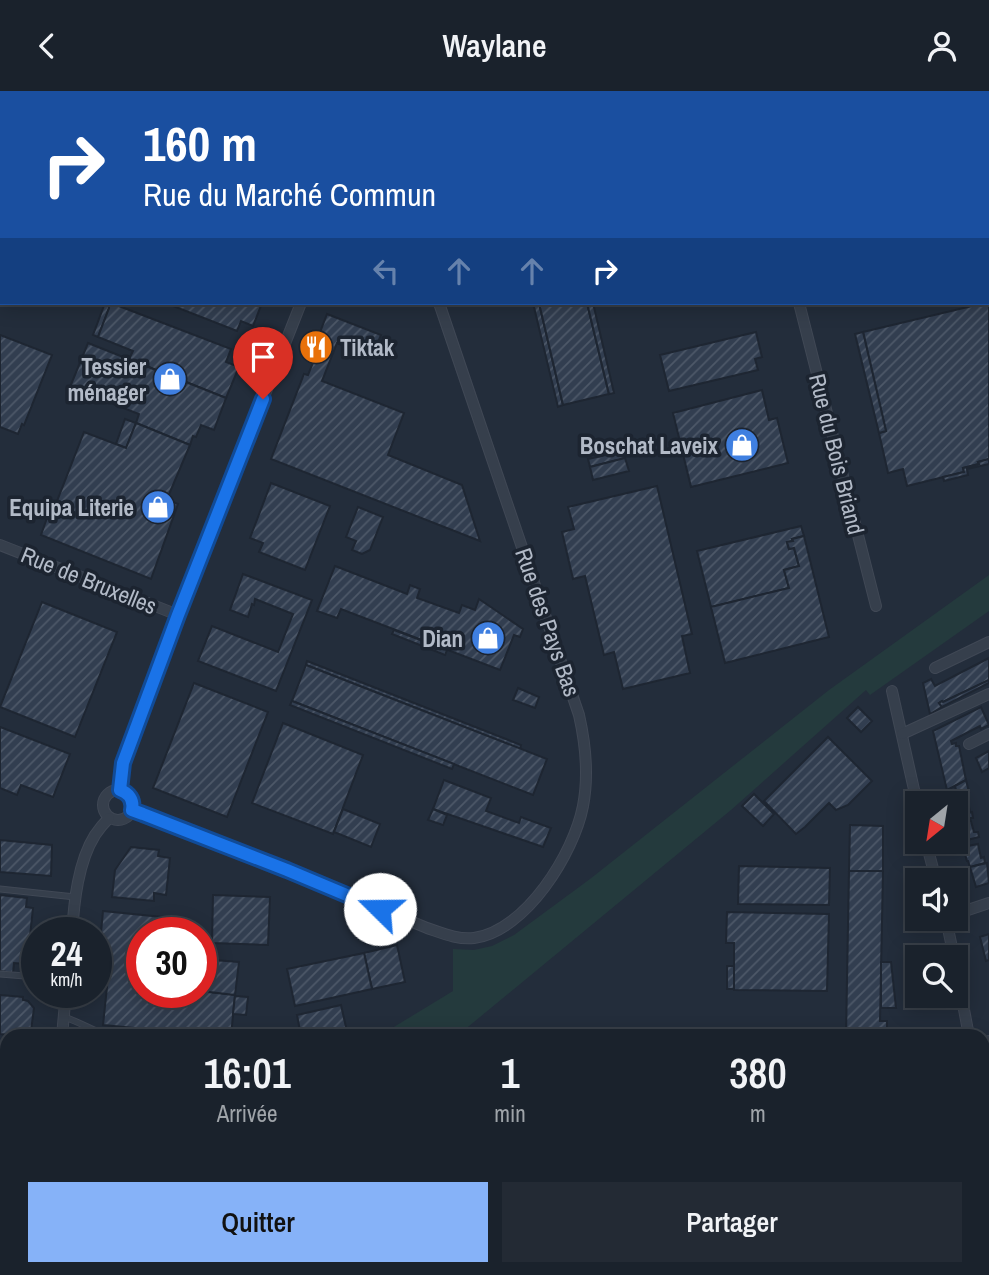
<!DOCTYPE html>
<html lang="fr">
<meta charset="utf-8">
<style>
body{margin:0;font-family:"Archivo Narrow",sans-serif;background:#232a34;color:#f1f3f6;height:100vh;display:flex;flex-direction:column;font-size:26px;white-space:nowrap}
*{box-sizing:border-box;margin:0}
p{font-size:23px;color:#9fa4a9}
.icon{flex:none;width:38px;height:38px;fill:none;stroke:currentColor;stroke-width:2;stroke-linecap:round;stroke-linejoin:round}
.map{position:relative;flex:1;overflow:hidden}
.sheet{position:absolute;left:0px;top:938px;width:990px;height:247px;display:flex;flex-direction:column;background:#1a222c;border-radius:21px 21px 0 0;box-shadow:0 4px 18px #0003,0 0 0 2px #383f48}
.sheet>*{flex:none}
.hud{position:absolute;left:0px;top:0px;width:990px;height:214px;box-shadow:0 4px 18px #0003,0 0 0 2px #383f48;background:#1a4fa0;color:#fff;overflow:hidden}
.needle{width:46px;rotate:210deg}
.tools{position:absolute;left:905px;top:700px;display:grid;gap:14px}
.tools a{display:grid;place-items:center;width:63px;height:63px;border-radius:0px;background:#1a222c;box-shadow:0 4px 18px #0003,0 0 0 2px #383f48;font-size:35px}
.speed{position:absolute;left:21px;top:826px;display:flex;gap:14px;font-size:35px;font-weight:700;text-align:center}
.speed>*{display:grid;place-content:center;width:91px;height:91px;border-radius:50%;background:#1a222c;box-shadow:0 4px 18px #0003,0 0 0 2px #383f48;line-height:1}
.speed small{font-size:18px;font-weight:400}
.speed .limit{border:10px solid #d22;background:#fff;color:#111}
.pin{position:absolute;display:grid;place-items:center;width:60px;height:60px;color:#fff;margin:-72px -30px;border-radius:50% 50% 50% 0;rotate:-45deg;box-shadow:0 0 7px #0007}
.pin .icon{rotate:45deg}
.me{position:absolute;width:77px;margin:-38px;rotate:292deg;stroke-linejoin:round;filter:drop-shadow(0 0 5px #0008)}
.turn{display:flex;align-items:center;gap:24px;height:147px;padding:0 28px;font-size:32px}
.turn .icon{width:91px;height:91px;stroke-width:2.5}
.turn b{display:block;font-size:49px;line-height:60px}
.lanes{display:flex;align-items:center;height:66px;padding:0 28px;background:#0003;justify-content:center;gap:35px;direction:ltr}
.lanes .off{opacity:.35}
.eta{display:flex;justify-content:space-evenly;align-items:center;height:119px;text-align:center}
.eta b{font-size:42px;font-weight:600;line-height:49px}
.cta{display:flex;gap:14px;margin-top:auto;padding:14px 28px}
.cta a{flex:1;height:80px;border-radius:0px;background:#86b2f8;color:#111;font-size:28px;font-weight:600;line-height:80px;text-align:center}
.cta a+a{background:#232a34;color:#f1f3f6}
header{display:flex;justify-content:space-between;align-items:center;height:91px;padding:0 28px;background:#1a222c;font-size:32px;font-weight:600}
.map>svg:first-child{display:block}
.green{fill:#243a3d}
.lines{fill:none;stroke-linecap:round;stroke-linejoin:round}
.stream{stroke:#162439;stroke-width:3.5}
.building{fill:url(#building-hatch);stroke:#1e2632;stroke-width:2}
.service-casing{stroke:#404855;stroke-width:7}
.minor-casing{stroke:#404855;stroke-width:12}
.primary-casing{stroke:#404855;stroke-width:19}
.service{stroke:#363f4c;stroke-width:5}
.minor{stroke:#363f4c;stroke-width:10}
.primary{stroke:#545e6c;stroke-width:18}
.route-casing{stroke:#114b97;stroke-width:18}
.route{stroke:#1a73e8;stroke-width:12}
.labels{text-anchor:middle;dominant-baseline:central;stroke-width:7;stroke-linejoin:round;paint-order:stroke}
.poi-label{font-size:23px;font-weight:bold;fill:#b2bac7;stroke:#1c2430;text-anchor:end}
.street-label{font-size:23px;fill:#b2bac7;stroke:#1c2430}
</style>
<header><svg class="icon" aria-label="back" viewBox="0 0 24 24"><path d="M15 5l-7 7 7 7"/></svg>Waylane<svg class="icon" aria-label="person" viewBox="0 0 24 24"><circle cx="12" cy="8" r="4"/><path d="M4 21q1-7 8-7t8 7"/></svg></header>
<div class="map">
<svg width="989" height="1184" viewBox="0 0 989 1184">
<defs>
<pattern id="building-hatch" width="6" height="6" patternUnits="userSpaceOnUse" patternTransform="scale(1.75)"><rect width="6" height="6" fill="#323e50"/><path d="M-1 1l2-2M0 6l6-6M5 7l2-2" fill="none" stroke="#4d5868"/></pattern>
</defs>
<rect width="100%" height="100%" fill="#232d3b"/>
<!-- green -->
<g class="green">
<path d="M989,484V520L870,604L866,599L731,719L457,945H379L453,900V858L474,859L492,855L514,844L590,788L829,599Z"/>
<path d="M248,1178H788L907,1180L989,1178V1184H410Z"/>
</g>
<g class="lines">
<!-- stream -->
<g class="stream">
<path d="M50,2L51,0"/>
<path d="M0,39L2,35"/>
</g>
</g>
<!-- building -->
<g class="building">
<path d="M810,0H907L908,2H811Z"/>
<path d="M989,211V368L978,371L979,373L963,377L964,381L907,395L903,378L888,382L879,342L886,340L863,241Z"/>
<path d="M105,212H111L98,246L93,244Z"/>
<path d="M111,212L231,258L226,271L239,276L226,307L129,268L133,260L98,246Z"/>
<path d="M174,212H262L253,235L241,230L237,240L173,215Z"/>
<path d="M533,212H539L563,314L558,316Z"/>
<path d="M539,212H587L609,303L563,314Z"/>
<path d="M587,212H593L614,302L609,303Z"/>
<path d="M327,223L381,244L372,266L337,252L322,290L404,322L388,364L462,394L480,450L271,368L304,283L308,284L323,246L319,244Z"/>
<path d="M756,241L762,266L755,268L758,279L669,300L660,264Z"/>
<path d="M863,241L886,340L879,342L855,243Z"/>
<path d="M0,244L52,264L24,334L22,333L18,343L0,336Z"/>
<path d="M88,252L226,307L214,339L201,334L196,346L193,345L190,354L136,332L139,323L70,296Z"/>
<path d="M762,299L769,329L777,327L788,372L691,396L673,322Z"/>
<path d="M125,328L136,332L126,357L116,353Z"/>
<path d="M136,332L190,354L167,408L178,413L151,488L41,444L47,427L50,428L84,341L126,357Z"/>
<path d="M623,360L625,367L590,376L588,368Z"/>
<path d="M625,367L629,380L593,389L590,376Z"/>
<path d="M989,368V373L967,378L968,384L944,390L943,386L964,381L963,377L979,373L978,371Z"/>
<path d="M271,392L330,415L305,479L259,461L263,452L250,447Z"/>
<path d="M657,395L692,543L682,545L690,582L623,598L614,561L604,564L585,485L573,488L562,441L574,438L568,416Z"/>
<path d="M358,416L383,426L370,459L362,463L352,459L356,450L346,446Z"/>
<path d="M801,435L804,445L792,448L793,450L787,451L789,458L794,457L799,475L784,479L789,497L711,516L697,460Z"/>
<path d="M804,445L829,546L725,572L711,516L789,497L784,479L799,475L794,457L789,458L787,451L793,450L792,448Z"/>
<path d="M335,475L407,503L410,494L420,498L417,507L459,522L462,514L475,519L479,508L523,538L520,546L514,544L500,579L341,518L337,527L317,520Z"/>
<path d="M243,483L312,509L276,600L198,570L212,535L278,561L293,523L255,508L254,514L252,513L248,526L230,519Z"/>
<path d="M42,511L117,541L75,646L0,616Z"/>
<path d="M394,539L447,559L445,564L392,543Z"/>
<path d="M989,567V589L943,611L942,610L939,612L942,616L930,623L923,592L931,588L935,595Z"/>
<path d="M307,570L521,654L520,658L306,574Z"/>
<path d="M306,574L547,668L533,704L292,610Z"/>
<path d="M989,589V592L942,616L939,612L942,610L943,611Z"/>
<path d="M194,592L268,621L227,726L153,697Z"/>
<path d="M518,597L539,606L535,617L513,609Z"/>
<path d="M292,610L454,673L452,678L290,614Z"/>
<path d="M858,616L872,630L861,641L847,627Z"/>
<path d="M981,616L989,634L981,638L980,635L951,650L952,653L956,652V655H959L966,689L947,699L933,640Z"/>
<path d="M283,632L363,664L333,743L252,712Z"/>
<path d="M0,636L70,663L53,706L21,694L17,704L0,697Z"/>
<path d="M828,646L872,690L848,714L836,719L829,712L805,736L796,743L764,710Z"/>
<path d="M989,660V677L982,681L976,667Z"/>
<path d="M444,689L491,707L486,720L519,732L521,726L551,737L543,756L433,718Z"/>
<path d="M966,689L969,701H966L970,721L956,725V712H949L948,705L957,703L955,695Z"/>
<path d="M754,703L774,723L763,735L742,715Z"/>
<path d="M343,718L380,733L371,756L334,741Z"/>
<path d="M433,718L447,724L443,734L428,729Z"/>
<path d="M972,721L973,727H970L974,741H978L979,746L959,751L956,725Z"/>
<path d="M850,734L883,735V780H849Z"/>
<path d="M0,749L52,754L51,785L0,781Z"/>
<path d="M978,753L981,767L984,766L985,772L970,776L968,770H967L963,756Z"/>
<path d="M131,756L159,759L158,765L170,767L166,804L154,802V810L112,806L115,779Z"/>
<path d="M987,772L989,792L976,796L970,776Z"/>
<path d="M739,775L830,777L829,814L738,813Z"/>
<path d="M849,780H883L880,930H887V939H880V945H846Z"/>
<path d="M0,804L27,807L26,816L33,817L27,873L14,872L13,882L0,880Z"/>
<path d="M213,804L270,806L268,854L212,852Z"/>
<path d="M103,820L182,828L181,842H142V901L201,900L235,904L231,945H217L103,934L107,896H96Z"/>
<path d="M727,821L829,823L827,900L734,899V852H726Z"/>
<path d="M989,843V869L986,870L980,846Z"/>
<path d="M397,854L405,891L372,898L364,862Z"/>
<path d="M364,862L372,898L295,915L287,878Z"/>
<path d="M201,868L239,871L235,904L201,900Z"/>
<path d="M881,871H891L896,917H881Z"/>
<rect x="727" y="875" width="7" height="23"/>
<path d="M0,904L23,906V909L28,910L34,917L31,940L20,939V945L0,943Z"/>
<path d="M235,905L248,906L246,924L233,923Z"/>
<path d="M341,914L348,945H301L297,924Z"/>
<rect x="682" y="937" width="28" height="8"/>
<path d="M0,965L7,966V1004L0,1003Z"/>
<path d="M0,1003L5,1004L4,1014H7V1072L0,1071Z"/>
</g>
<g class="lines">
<!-- service casing -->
<g class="service-casing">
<g id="service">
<path d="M0,798L75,806"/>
<path d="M0,883L37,886"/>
<path d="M64,926C80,931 93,940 109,945"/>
<path d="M0,1081L7,1079"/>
</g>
</g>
<!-- minor casing -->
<g class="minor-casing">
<g id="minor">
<path d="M253,0L255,2"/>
<path d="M746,0V2"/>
<path d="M128,2L129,0"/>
<path d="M384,2V0"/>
<path d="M0,162L2,160"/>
<path d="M799,212L876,515"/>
<path d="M0,454L178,524"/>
<path d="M935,577L989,551"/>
<path d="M892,600L917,712"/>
<path d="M902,643L989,603"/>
<path d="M969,653L989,643"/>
<circle cx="118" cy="714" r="15"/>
<path d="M120,699L123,672L178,524L301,212"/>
<path d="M132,719L287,779L427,837C442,842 458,849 474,847C526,840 574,762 583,715C589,684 586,655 579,624L439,212"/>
<path d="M926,751L936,789"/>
<path d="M956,823L989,812"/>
<path d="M946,828L954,866"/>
<path d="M72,842C74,811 78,771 95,744C99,738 104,732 109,727"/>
<path d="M956,876L969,945"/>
<path d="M62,945L66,901"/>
<path d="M984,953L989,950"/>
<path d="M984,1001L989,1019"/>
<path d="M0,1110L7,1107"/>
<path d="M984,1125H989"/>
</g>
</g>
<!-- primary casing -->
<g class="primary-casing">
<g id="primary">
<path d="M0,1137H7"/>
<path d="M984,1143H989"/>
<path d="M984,1170H989"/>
<path d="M0,1173H7"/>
<path d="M98,1178L240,1184"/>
</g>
</g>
<!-- service -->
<use href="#service" class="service"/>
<!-- minor -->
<use href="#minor" class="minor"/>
<!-- primary -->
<use href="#primary" class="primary"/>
</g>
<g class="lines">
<!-- route casing -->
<g class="route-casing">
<path id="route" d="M263,308L178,524L123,672L120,699C129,702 134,709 132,719L143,723L287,779L380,818"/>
</g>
<!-- route -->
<use href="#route" class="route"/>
</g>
<!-- icons -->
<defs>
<g id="restaurant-disc" transform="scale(1.75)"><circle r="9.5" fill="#e8710a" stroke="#1c2430"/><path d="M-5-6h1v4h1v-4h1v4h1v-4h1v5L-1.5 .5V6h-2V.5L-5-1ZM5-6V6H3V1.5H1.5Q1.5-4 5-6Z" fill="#fff"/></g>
<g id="shop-disc" transform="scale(1.75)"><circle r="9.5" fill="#3f7fe0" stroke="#1c2430"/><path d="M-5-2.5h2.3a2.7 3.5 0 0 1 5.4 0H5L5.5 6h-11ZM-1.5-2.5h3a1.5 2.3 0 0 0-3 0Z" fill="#fff"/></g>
</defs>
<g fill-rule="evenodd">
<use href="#restaurant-disc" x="316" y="256"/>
<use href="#shop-disc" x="170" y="288"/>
<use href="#shop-disc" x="742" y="354"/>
<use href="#shop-disc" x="158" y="416"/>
<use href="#shop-disc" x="488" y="547"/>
</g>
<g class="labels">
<!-- poi labels -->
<g class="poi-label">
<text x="340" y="256" text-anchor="start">Tiktak</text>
<text x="146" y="275">Tessier<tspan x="146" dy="26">ménager</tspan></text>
<text x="718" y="354">Boschat Laveix</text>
<text x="134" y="416">Equipa Literie</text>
<text x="463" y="547">Dian</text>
</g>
<!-- street labels -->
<g class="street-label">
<text transform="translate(837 363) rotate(76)">Rue du Bois Briand</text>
<text transform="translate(89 489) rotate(22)">Rue de Bruxelles</text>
<text transform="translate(548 531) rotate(71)">Rue des Pays Bas</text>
</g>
</g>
</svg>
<div class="tools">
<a><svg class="needle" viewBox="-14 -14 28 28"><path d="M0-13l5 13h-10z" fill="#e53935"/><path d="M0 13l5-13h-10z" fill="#9fa4a9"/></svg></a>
<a><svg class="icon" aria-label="sound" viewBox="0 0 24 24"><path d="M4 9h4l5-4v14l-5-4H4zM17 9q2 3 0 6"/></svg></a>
<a><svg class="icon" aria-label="search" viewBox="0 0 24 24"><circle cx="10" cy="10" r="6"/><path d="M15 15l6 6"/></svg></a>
</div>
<div class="speed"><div>24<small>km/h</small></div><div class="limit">30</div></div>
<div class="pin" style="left:263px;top:308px;background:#d93025"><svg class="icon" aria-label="arrive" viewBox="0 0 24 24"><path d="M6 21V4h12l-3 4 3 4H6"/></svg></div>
<svg class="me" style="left:380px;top:818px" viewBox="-20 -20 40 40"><circle r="19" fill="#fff"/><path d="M0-13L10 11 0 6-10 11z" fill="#1a73e8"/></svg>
<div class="hud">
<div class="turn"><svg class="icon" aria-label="right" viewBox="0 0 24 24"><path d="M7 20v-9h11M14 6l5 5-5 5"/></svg><div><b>160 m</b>Rue du Marché Commun</div></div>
<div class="lanes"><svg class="icon off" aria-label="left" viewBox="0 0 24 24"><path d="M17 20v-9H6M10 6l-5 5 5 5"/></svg><svg class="icon off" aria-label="ahead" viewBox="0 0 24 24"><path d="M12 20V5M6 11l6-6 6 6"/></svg><svg class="icon off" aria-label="ahead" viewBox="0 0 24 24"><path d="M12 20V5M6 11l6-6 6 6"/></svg><svg class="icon" aria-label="right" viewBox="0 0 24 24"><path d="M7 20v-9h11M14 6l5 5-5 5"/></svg></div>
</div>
<section class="sheet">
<div class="eta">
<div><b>16:01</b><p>Arrivée</p></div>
<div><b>1</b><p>min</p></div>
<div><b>380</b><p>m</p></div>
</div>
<div class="cta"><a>Quitter</a><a>Partager</a></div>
</section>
</div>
